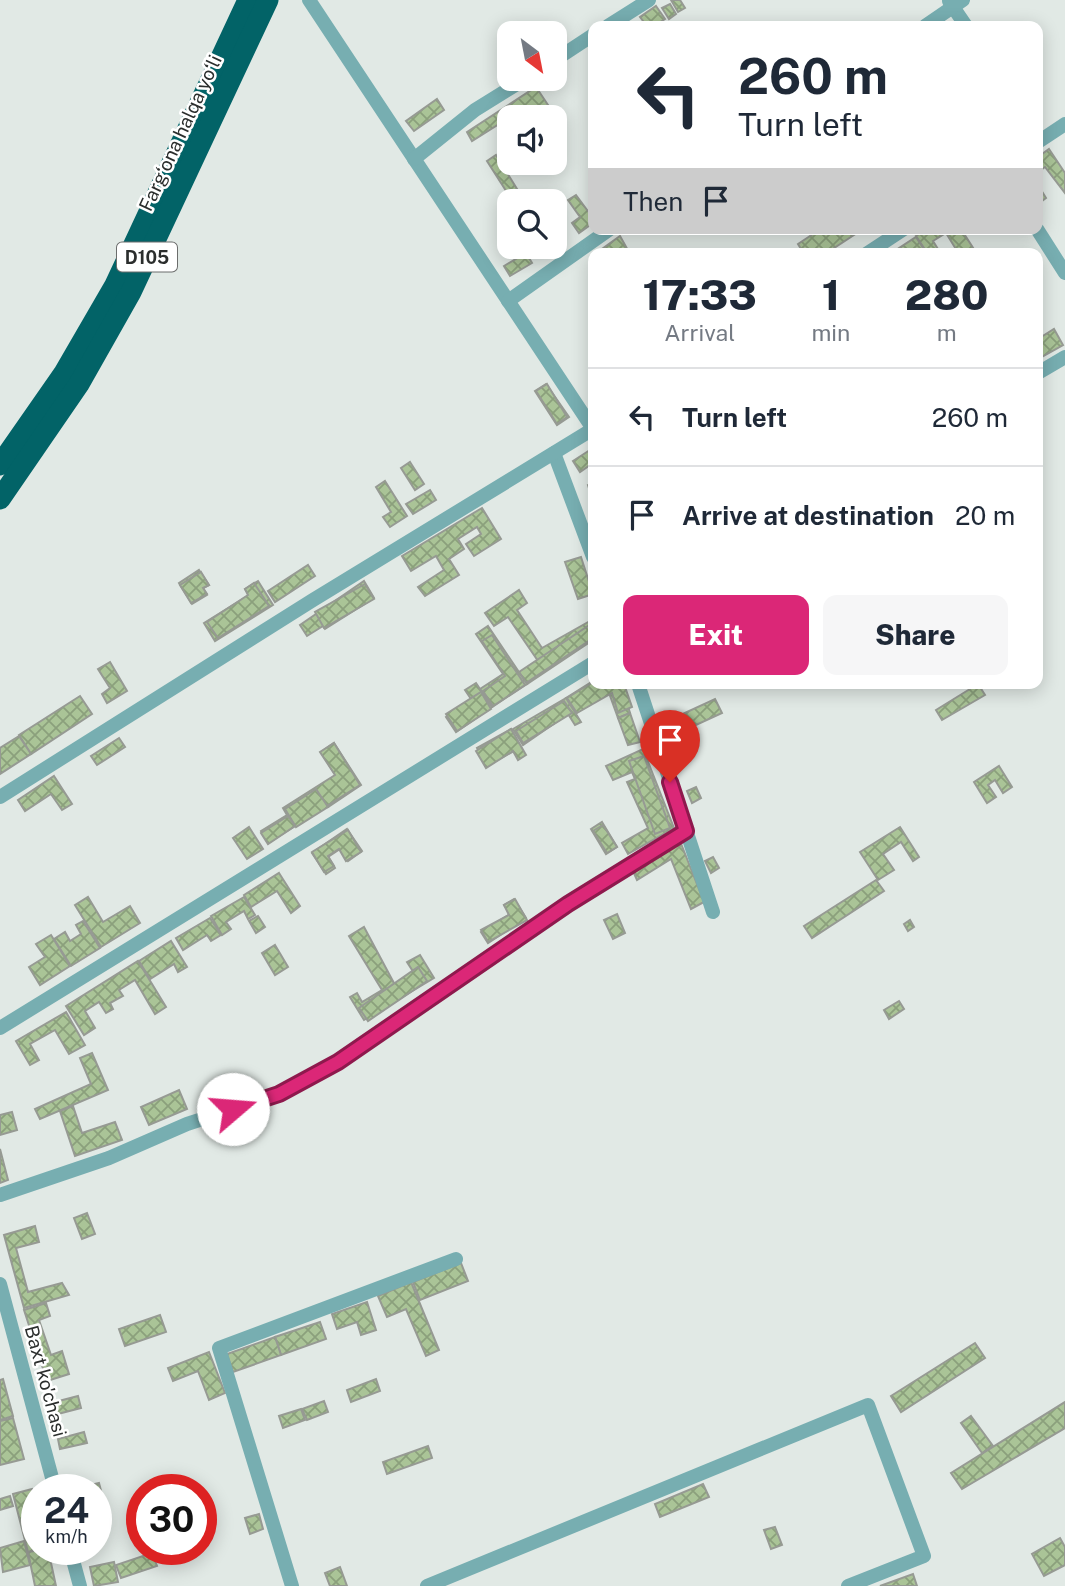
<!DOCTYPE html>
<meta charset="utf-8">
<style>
body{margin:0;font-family:"Public Sans",sans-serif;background:#f6f6f7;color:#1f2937;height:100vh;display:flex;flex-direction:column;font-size:26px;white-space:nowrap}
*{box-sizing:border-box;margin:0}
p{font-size:23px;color:#747a83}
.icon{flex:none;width:38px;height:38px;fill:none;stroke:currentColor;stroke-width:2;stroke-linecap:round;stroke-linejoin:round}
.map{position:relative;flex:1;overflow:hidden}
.panel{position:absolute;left:588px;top:248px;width:455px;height:441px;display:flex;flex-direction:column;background:#fff;border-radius:14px;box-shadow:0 4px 18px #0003}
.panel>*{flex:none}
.top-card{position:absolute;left:588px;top:21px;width:455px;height:214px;border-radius:14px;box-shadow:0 4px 18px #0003;background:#fff;color:#1f2937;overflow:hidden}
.needle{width:46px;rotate:148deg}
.controls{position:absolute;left:497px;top:21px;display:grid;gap:14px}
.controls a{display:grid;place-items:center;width:70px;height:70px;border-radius:14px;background:#fff;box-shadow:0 4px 18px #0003;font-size:35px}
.speed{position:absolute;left:21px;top:1474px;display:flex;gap:14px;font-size:35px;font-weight:700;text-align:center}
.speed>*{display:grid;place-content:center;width:91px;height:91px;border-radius:50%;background:#fff;box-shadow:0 4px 18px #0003;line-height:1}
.speed small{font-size:18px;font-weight:400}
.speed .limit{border:10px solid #d22;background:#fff;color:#111}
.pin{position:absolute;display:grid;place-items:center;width:60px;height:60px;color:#fff;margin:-72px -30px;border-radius:50% 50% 50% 0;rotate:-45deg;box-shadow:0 0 7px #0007}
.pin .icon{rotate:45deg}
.me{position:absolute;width:77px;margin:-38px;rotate:72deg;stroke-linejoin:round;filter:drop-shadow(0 0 5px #0008)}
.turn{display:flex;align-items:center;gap:24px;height:147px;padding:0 35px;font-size:32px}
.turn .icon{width:91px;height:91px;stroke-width:2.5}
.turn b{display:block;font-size:49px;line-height:60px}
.then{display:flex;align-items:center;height:66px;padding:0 35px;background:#0003;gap:14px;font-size:26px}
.eta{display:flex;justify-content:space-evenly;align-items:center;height:119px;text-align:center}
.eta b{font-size:42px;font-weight:800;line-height:49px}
.cta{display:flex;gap:14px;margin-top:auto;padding:14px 35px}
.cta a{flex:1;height:80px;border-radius:14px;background:#db2777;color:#fff;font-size:28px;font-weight:800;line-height:80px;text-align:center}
.cta a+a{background:#f6f6f7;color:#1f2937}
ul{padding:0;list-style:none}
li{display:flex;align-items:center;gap:21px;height:98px;padding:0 35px;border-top:2px solid #e0e1e3}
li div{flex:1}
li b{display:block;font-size:26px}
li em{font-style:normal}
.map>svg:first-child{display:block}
.building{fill:url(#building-cross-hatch);stroke:#969a93;stroke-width:2}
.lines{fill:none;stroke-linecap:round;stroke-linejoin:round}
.street{stroke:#77aeb1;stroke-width:14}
.highway{stroke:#026367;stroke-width:21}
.route-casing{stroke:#8e194d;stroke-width:18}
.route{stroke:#db2777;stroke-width:12}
.labels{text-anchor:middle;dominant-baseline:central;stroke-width:5;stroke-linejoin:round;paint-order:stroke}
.shield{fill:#fff;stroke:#6b6d6c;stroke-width:2}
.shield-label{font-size:18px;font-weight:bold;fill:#2b2e2d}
.street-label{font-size:19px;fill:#2b2e2d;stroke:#fff}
</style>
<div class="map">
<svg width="1065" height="1586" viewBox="0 0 1065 1586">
<defs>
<pattern id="building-cross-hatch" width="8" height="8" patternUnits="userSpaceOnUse" patternTransform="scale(1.75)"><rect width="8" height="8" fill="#aac497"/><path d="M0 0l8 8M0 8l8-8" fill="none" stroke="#8ba07c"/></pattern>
</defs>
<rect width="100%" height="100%" fill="#e1e9e5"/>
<!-- building -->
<g class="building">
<path d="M671,0H680L685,8L678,12Z"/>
<path d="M670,4L676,14L669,19L662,8Z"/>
<path d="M656,6L665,19L654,26H647L640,17Z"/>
<path d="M536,87L552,111L543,117H528L523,109L472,141L467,132Z"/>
<path d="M437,99L444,110L414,131L406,121Z"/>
<path d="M1049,149L1065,173V193L1045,167L1038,172V157Z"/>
<path d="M496,155L517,189L508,194L487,161Z"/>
<path d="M1038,185L1046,198L1038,204Z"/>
<path d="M576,195L593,218V223L579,233L572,223L580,217L568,200Z"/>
<path d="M814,229H863L825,254H804L798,244L816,232Z"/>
<path d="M927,229H961L977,254H959L946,233L933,241L941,254H928L916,236Z"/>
<path d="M620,236L630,254H595Z"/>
<path d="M916,237L927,254H890Z"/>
<path d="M526,253L532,263L510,276L504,266Z"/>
<path d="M1054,329L1063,345L1038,359V339Z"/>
<path d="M546,384L569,417L557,425L535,391Z"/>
<path d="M547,384L567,417L557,424L536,391Z"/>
<path d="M593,448V463L580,472L573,461Z"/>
<path d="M410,462L424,484L415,490L401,468Z"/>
<path d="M385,481L407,516L390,527L383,517L391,512L376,487Z"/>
<path d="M593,483V501L588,485Z"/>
<path d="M430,490L436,500L413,514L406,504Z"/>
<path d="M482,508L501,539L474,556L466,544L481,534L477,527L458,539L464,549L449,559L459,575L425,596L418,587L444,570L436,556L411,571L402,556Z"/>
<path d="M581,557L593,594L578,599L565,562Z"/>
<path d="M308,565L315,576L275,602L268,591Z"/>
<path d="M199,570L209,585L203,588L207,595L192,604L179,583Z"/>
<path d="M201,572L209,585L203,588L207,594L191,603L180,585Z"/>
<path d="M258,581L273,605L215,641L204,623L249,595L245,589Z"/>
<path d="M364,581L374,598L325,629L323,626L307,636L300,625Z"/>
<path d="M254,583L269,606L218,638L207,622L248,595L245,589Z"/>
<path d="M365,584L374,599L324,628L315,612Z"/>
<path d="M519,590L527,603L517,610L542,648L590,621L593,625V640L527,684L520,673L538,661L508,617L494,626L485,613Z"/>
<path d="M591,624L593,638L526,683L519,672Z"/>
<path d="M488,626L527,684L492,707L480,689L503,674L476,634Z"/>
<path d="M492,635L525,685L493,706L483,691L505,676L482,641Z"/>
<path d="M110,662L127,691L107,703L102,694L110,688L98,669Z"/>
<path d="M593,681V684H621L630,713L618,718L609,693L576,713L566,698Z"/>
<path d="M593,682V684H624L632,707L618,713L612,693L577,713L567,698Z"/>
<path d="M476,683L492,707L456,732L446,717L471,699L465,690Z"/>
<path d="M978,684L985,695L942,720L936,710Z"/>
<path d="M481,692L491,709L457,731L446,714Z"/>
<path d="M80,696L92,714L31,754L19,735Z"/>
<path d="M566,698L581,722L575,725L568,714L523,745L513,729Z"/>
<path d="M715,699L722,713L670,737L663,723Z"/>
<path d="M564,701L572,713L523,743L516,731Z"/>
<path d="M630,713L640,742L628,745L618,718Z"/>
<path d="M511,729L521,747L487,766L477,748Z"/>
<path d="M511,729L526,755L518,760L513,751L486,768L476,751Z"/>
<path d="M19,736L31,754L0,774V748Z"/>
<path d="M119,738L125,747L97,765L91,756Z"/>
<path d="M334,743L361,785L328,807L316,789L336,776L321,752Z"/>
<path d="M334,743L360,785L268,843L261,831L287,815L283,808L335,775L320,752Z"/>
<path d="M643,749L674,828L628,854L622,843L648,828L627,782L635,779L632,772L613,780L606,766Z"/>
<path d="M644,756L670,828L655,834L629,761Z"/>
<path d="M999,766L1012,787L1003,793L995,780L988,785L996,797L987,803L974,782Z"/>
<path d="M54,776L72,804L62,810L51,794L25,811L18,800Z"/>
<path d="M696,787L701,798L692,803L687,791Z"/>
<path d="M316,789L328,807L296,827L285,809Z"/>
<path d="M288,816L295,826L268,844L261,833Z"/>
<path d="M602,822L617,847L606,854L591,829Z"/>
<path d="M603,825L617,847L607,853L593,831Z"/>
<path d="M249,827L263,849L247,859L233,838Z"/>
<path d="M900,827L919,857L913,861L901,842L883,854L894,870L878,880L860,852Z"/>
<path d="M347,829L362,851L348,861L340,849L328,857L335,868L326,874L312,853Z"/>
<path d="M348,830L361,852L346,861L339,849L328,856L334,866L324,872L312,852Z"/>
<path d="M680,841L704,902L691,909L671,859L637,880L632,869Z"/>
<path d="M713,857L719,868L711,873L705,861Z"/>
<path d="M279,873L300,906L291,913L277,891L251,907L244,895Z"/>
<path d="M876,880L884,891L812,938L804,926Z"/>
<path d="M88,897L103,922L130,906L140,923L101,947L75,905Z"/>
<path d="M244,897L255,915L248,919L244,911L226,922L231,929L222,935L211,916Z"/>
<path d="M514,899L526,918L488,943L481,932L510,914L504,905Z"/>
<path d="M515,899L527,920L488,942L481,930L509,915L504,905Z"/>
<path d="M617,914L625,933L613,939L604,920Z"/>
<path d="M258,916L265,927L256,933L249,921Z"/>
<path d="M210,918L221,935L211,941L207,935L183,950L176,938Z"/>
<path d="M910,920L914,927L908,931L904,924Z"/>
<path d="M83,921L100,948L71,966L54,939L65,932L70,941L81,934L76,925Z"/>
<path d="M364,927L395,985L414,973L407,962L420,955L434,978L364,1020L350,997L357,993L362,1002L382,990L349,936Z"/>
<path d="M51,935L70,966L40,985L29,967L45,957L36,944Z"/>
<path d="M171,941L187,967L178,972L174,964L150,979L139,961Z"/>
<path d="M275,945L288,967L275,975L262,953Z"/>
<path d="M138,961L166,1007L155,1014L135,980L119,990L123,996L110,1003L113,1009L106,1013L99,1002L85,1011L95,1028L84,1035L66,1006Z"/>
<path d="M418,967L427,981L368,1021L359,1008Z"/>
<path d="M899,1001L904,1009L889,1019L884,1010Z"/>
<path d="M66,1012L85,1045L69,1054L55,1030L30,1044L39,1060L30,1065L16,1041Z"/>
<path d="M92,1053L108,1090L40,1119L35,1109L91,1084L80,1058Z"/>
<path d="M179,1090L187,1109L149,1125L141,1107Z"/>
<path d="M73,1106L82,1133L115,1122L122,1140L75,1156L60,1111Z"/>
<path d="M12,1112L17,1130L0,1135V1115Z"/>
<path d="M0,1149L8,1180L0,1183Z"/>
<path d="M87,1213L95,1234L82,1239L74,1218Z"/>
<path d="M35,1226L39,1242L16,1248L28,1292L62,1283L69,1295L24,1308L4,1235Z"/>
<path d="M461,1263L468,1281L420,1300L413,1282Z"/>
<path d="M411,1282L439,1350L426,1356L406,1309L387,1317L378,1296Z"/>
<path d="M367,1302L376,1330L361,1335L357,1322L337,1329L332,1314Z"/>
<path d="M46,1303L50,1316L39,1320L51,1355L62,1351L69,1374L47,1381L24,1310Z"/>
<path d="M160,1315L166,1332L125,1346L119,1329Z"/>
<path d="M320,1322L326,1339L281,1355L275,1337Z"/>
<path d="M275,1337L281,1355L233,1372L227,1354Z"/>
<path d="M975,1343L985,1358L901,1412L891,1396Z"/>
<path d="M209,1352L225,1393L209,1400L198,1371L173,1381L168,1368Z"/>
<path d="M3,1379L13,1416L0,1420V1380Z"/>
<path d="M376,1379L380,1391L351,1402L347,1390Z"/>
<path d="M78,1396L81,1408L54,1415L51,1403Z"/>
<path d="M324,1401L328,1412L307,1420L302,1409Z"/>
<path d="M1065,1402V1428L962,1489L951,1473Z"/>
<path d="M301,1409L305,1420L283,1428L279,1416Z"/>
<path d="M971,1416L993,1446L982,1453L961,1423Z"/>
<path d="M13,1418L24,1459L0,1465V1421Z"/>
<path d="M84,1432L87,1443L60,1449L58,1439Z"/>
<path d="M428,1446L432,1458L387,1474L383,1462Z"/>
<path d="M99,1483L110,1525L96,1528V1489H74Z"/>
<path d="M703,1484L709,1497L660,1517L655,1504Z"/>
<path d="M32,1489L37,1508V1549H39L28,1552L13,1494Z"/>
<path d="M10,1496L13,1506L0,1510V1499Z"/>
<path d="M259,1514L263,1529L250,1534L245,1518Z"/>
<path d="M775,1527L782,1545L771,1549L764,1530Z"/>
<path d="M1060,1538L1065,1547V1565L1044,1576L1032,1554Z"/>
<path d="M24,1541L30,1565L3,1572L0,1548Z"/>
<path d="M48,1549L56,1586H35L28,1552Z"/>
<path d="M152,1553L157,1566L121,1578L116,1565Z"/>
<path d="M114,1562L118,1582L94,1586L90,1567Z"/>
<path d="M340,1567L347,1586H330L325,1573Z"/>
<path d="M913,1574L917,1586H880Z"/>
</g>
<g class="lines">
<!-- street -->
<g class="street">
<path d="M309,0L593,429"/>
<path d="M949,1L966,26"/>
<path d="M608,26L649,0"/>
<path d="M925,26L963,0"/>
<path d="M555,60L593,35"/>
<path d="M1038,142L1065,124"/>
<path d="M414,159L475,110L525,79"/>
<path d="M1037,229L1065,273"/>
<path d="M866,254L904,229"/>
<path d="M508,301L610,229"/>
<path d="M1038,373L1065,357"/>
<path d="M554,453L593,557"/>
<path d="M638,684L713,912"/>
<path d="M0,797L313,600L593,429"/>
<path d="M0,1028L593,663"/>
<path d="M0,1195L109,1158L187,1124L279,1094L338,1062L568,904L686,831"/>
<path d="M0,1284L55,1489"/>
<path d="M70,1549L80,1586"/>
<path d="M292,1586L219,1348L456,1259"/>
<path d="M427,1586L868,1405L924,1556L848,1586"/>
</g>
<!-- highway -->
<g class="highway">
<path d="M0,465L64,373L115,285L248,0"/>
<path d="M0,499L79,384L131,292L268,0"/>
</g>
</g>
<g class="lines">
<!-- route casing -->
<g class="route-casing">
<path id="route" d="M233,1109L279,1094L338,1062L568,904L686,831L670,782"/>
</g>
<!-- route -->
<use href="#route" class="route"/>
</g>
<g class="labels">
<!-- shield labels -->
<rect class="shield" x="117" y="242.5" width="60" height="29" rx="5"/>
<g class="shield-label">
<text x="147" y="257">D105</text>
</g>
<!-- street labels -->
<g class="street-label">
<text transform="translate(180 133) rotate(-65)">Farg‘ona halqa yo‘li</text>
<text transform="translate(46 1381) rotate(75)">Baxt ko'chasi</text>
</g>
</g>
</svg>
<div class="controls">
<a><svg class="needle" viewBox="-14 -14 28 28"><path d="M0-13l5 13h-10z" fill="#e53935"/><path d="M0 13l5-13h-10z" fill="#747a83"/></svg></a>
<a><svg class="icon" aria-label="sound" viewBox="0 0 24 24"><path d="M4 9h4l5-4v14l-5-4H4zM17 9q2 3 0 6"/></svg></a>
<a><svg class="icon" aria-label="search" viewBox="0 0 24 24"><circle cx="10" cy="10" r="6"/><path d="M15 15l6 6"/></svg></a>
</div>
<div class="speed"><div>24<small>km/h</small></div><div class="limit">30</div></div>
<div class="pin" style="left:670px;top:782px;background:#d93025"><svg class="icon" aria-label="arrive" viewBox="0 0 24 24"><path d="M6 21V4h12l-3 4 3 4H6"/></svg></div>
<svg class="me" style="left:233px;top:1109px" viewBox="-20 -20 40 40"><circle r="19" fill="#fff"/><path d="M0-13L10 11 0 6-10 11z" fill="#db2777"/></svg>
<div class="top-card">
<div class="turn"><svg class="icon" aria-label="left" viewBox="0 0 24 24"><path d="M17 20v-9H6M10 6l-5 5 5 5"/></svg><div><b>260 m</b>Turn left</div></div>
<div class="then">Then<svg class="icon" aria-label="arrive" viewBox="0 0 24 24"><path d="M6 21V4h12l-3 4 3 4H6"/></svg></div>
</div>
<section class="panel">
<div class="eta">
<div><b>17:33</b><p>Arrival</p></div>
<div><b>1</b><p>min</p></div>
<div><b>280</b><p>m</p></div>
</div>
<ul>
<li><svg class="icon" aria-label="left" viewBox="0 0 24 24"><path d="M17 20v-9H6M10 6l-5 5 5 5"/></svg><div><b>Turn left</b></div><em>260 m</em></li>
<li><svg class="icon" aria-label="arrive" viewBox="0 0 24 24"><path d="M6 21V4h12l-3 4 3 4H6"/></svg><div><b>Arrive at destination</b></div><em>20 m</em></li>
</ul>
<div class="cta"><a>Exit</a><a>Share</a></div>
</section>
</div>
